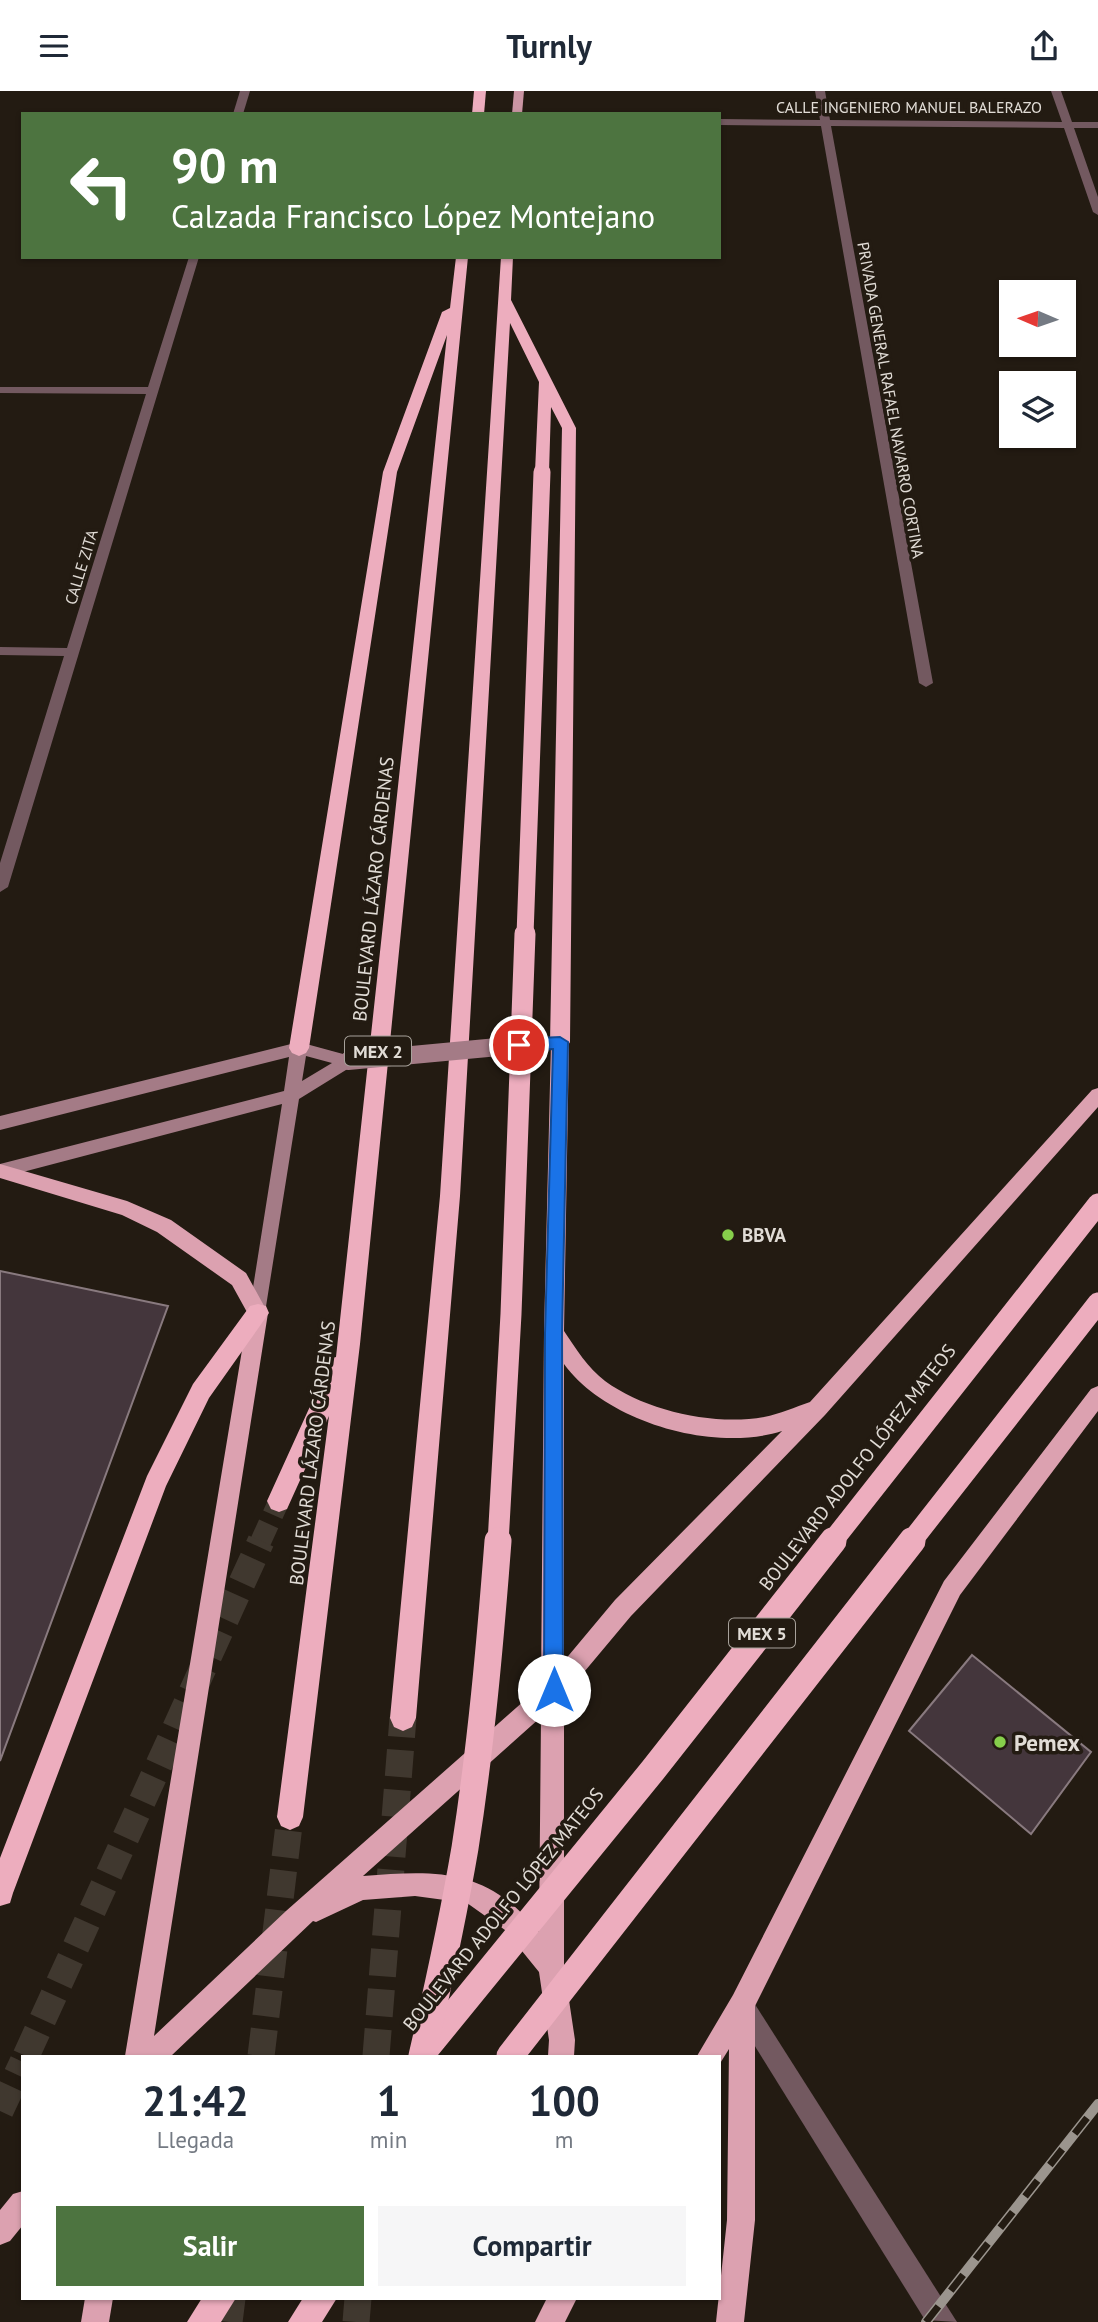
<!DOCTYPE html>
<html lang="es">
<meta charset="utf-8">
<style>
body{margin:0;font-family:"PT Sans",sans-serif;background:#f6f6f7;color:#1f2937;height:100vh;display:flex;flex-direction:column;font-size:26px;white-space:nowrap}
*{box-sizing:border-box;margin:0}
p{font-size:23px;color:#747a83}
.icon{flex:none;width:38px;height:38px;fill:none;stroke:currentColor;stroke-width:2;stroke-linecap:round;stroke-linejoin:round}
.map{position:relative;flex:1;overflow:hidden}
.side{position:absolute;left:21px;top:1964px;width:700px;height:245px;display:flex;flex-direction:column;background:#fff;border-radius:0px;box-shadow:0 2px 5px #0004}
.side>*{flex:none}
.banner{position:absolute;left:21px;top:21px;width:700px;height:147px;border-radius:0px;box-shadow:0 2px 5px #0004;background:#4d7440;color:#fff;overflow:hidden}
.needle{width:46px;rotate:272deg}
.tools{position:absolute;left:999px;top:189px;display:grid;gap:14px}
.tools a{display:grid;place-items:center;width:77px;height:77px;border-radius:0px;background:#fff;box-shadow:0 2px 5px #0004;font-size:35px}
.pin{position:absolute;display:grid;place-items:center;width:60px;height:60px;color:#fff;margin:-30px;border:4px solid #fff;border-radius:50%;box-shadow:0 2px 7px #0007}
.me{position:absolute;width:77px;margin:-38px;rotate:0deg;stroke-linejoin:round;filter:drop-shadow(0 0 5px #0008)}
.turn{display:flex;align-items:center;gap:24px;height:147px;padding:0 35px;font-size:32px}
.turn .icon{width:91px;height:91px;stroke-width:2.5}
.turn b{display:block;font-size:49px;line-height:60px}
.eta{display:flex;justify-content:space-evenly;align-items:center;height:119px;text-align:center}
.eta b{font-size:42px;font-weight:700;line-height:49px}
.action{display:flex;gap:14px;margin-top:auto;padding:14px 35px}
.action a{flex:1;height:80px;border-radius:0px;background:#4d7440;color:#fff;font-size:28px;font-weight:700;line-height:80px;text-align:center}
.action a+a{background:#f6f6f7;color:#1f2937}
header{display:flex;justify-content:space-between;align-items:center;height:91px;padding:0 35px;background:#fff;font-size:32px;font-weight:700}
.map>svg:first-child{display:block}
.building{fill:#44363c;stroke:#897a7f;stroke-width:2}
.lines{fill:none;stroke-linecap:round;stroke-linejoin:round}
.motorway-tunnel-far1{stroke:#40382f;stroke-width:21;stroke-dasharray:21 10;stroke-linecap:butt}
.motorway-tunnel{stroke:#40382f;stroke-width:27;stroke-dasharray:27 13;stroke-linecap:butt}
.minor{fill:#735960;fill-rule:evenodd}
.secondary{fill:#a47b86;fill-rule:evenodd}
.primary{fill:#ca95a3;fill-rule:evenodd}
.trunk{fill:#dca1b0;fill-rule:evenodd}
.motorway{fill:#edadbe;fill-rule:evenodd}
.rail-casing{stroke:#9b958e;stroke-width:10}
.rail{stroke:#231b12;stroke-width:7;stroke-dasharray:20;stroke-linecap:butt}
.secondary-bridge{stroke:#a47b86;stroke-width:18}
.motorway-bridge-far2{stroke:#edadbe;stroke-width:17}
.motorway-bridge-far1{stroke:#edadbe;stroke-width:21}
.motorway-bridge{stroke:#edadbe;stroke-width:27}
.route{fill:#1a73e8;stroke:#114b97;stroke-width:2}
.poi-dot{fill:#86cf4b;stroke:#231b12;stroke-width:2.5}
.labels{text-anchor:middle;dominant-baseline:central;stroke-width:7;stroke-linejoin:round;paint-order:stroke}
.far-street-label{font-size:16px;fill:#e1dcd6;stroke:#231b12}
.shield{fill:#231b12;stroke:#a8a29b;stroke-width:2}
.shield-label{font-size:18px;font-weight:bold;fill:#e1dcd6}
.street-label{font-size:19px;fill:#e1dcd6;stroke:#231b12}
.poi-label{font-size:19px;font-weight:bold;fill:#e1dcd6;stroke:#231b12;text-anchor:start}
.near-poi-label{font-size:23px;font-weight:bold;fill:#e1dcd6;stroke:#231b12;text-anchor:start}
</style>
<header><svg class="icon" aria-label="menu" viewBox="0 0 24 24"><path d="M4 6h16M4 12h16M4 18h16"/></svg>Turnly<svg class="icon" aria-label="share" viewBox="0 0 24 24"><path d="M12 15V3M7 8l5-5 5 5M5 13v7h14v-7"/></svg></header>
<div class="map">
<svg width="1098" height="2231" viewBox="0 0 1098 2231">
<rect width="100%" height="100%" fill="#231b12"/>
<!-- building -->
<g class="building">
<path d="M0,1180L168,1215L0,1670Z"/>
<path d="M972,1564L1091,1661L1031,1743L909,1640Z"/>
</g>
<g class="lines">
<!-- motorway-tunnel-far1 -->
<path class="motorway-tunnel-far1" d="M260,1452L279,1410"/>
<!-- motorway-tunnel -->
<g class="motorway-tunnel">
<path d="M26,1965L261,1450"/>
<path d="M261,1965L290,1726"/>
<path d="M376,1965L403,1627"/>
<path d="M0,2020L23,1971"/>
<path d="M229,2231L232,2207"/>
<path d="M356,2231L358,2207"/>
</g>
<!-- minor -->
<g class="minor">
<path d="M240,0H250L243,23H233Z"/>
<path d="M815,0H825L830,29L1062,31L1051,0H1061L1072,31H1098V37H1074L1098,106V124L1093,121L1064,37L831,35L933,592L926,596L919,592L821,35L719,34V28L820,29Z"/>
<path d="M189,166H199L8,796L0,801V772L64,565L0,564V556L67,557L146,303L0,302V296H148Z"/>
<path d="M743,1903L751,1907L957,2231L925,2229L735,1923L731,1915L735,1907Z"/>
</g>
<!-- secondary -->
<g class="secondary">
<path d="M560,945L568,951L560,957L519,960L511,954L519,948Z"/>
<path d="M299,951L354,966L356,970L354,974L299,1008L264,1228L258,1230L252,1228L249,1222L282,1013L0,1087V1073L284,1000L289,966L0,1039V1025ZM306,965L332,972L302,990Z"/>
</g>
<!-- primary -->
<path class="primary" d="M514,0H524L522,23H512Z"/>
<!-- trunk -->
<g class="trunk">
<path d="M560,944L566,946L569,951L564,1240C576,1258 588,1277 605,1290C646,1320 714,1335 764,1326C780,1323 795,1316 810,1311L1092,999L1098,997V1016L825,1324L631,1525L564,1605V1876L575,1949L574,1965H548L549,1949L539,1881L505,1839L467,1812L415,1805L363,1809L316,1831L313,1830L171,1965H125L248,1223L232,1194L157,1141L122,1124L0,1087V1073L127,1110L171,1129L246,1182L268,1222L154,1945L286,1820L541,1595L544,1242L551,951L554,946ZM564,1273C606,1331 714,1362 782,1340L615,1509L564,1570ZM541,1626L539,1841C487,1777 439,1779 363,1785Z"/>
<path d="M1098,1295V1320L960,1504L755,1915V2129L744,2231H716L727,2129L729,1958L719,1974V1965H697L733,1904L944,1490L1091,1298Z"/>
<path d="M23,2100V2134L10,2150L0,2154V2119L13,2103Z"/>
<path d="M85,2207H113L109,2231H81Z"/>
<path d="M547,2207H577L565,2231H535Z"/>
</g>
<!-- motorway -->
<g class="motorway">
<path d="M474,0H486L484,23H472Z"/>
<path d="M456,166H468L360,1253L303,1726L299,1735L290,1739L281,1735L277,1726L329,1325L287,1418L279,1421L271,1418L267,1410L332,1267L336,1266L447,244L397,381L309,957L306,962L299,965L292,962L289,957L383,381L442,221L450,217Z"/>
<path d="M501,166H513L511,209L576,337L570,951L567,956L560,958L553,956L550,951L562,337L551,316L549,381L542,385L537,384L535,381L539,291L510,232L460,1105L416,1627L412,1636L403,1640L394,1636L390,1627L440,1105Z"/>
<path d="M258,1213L266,1215L269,1222L209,1307L166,1395L13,1802L10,1812L0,1815V1767L147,1385L193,1293L250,1215Z"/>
<path d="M202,2207H236L221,2231H187Z"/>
<path d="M303,2207H337L322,2231H288Z"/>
</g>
<!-- rail casing -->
<g class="rail-casing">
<path id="rail" d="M926,2231L1098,2013"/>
</g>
<!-- rail -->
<use href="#rail" class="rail"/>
<!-- secondary-bridge -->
<path class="secondary-bridge" d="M348,970L519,954"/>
<!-- motorway-bridge-far2 -->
<path class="motorway-bridge-far2" d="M525,844L542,381"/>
<!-- motorway-bridge-far1 -->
<g class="motorway-bridge-far1">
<path d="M498,1452L511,1223L525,843"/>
<path d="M831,1452L1098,1113"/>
<path d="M910,1452L1098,1212"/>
</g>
<!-- motorway-bridge -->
<g class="motorway-bridge">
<path d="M428,1955L653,1679L833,1450"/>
<path d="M422,1965C438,1896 453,1827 465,1757C481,1655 490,1553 498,1450"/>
<path d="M510,1965L912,1450"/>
</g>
</g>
<!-- route -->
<path class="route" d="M560,946L568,951L562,1242L563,1599L560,1605L554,1608L547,1605L544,1599L545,1242L553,958L519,960L512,954L519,948Z"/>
<!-- markers -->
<g class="poi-dot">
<circle cx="728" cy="1144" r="7"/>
<circle cx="1000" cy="1651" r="7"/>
</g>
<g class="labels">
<!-- far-street labels -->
<g class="far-street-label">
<text x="909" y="16">CALLE INGENIERO MANUEL BALERAZO</text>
<text transform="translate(891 309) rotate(80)">PRIVADA GENERAL RAFAEL NAVARRO CORTINA</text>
<text transform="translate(81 476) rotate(-73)">CALLE ZITA</text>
</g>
<!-- shield labels -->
<g class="shield">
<rect x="345" y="945.5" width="66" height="29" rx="5"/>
<rect x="729" y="1527.5" width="66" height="29" rx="5"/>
</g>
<g class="shield-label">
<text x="378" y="960">MEX 2</text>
<text x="762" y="1542">MEX 5</text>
</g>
<!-- street labels -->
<g class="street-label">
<text transform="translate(373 798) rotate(-84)">BOULEVARD LÁZARO CÁRDENAS</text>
<text transform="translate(312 1362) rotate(-83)">BOULEVARD LÁZARO CÁRDENAS</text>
<text transform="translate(857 1376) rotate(-52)">BOULEVARD ADOLFO LÓPEZ MATEOS</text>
<text transform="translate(503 1818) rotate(-51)">BOULEVARD ADOLFO LÓPEZ MATEOS</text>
</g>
<!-- poi labels -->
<g class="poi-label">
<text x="742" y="1144">BBVA</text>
</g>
<!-- near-poi labels -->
<g class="near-poi-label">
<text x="1014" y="1651">Pemex</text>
</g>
</g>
</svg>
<div class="tools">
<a><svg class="needle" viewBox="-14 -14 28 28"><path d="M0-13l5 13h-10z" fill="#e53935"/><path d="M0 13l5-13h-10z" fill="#747a83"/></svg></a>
<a><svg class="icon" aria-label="layers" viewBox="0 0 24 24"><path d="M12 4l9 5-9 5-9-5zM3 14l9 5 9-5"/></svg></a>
</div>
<div class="pin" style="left:519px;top:954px;background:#d93025"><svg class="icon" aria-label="arrive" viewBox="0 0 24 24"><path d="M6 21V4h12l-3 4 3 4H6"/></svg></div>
<svg class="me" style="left:554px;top:1599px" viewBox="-20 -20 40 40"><circle r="19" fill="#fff"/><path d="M0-13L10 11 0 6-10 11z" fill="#1a73e8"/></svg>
<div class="banner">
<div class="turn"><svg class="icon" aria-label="left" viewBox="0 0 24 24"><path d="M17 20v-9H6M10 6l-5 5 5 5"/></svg><div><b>90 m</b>Calzada Francisco López Montejano</div></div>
</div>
<section class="side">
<div class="eta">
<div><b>21:42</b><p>Llegada</p></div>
<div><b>1</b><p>min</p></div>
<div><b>100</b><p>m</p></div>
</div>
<div class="action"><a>Salir</a><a>Compartir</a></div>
</section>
</div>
